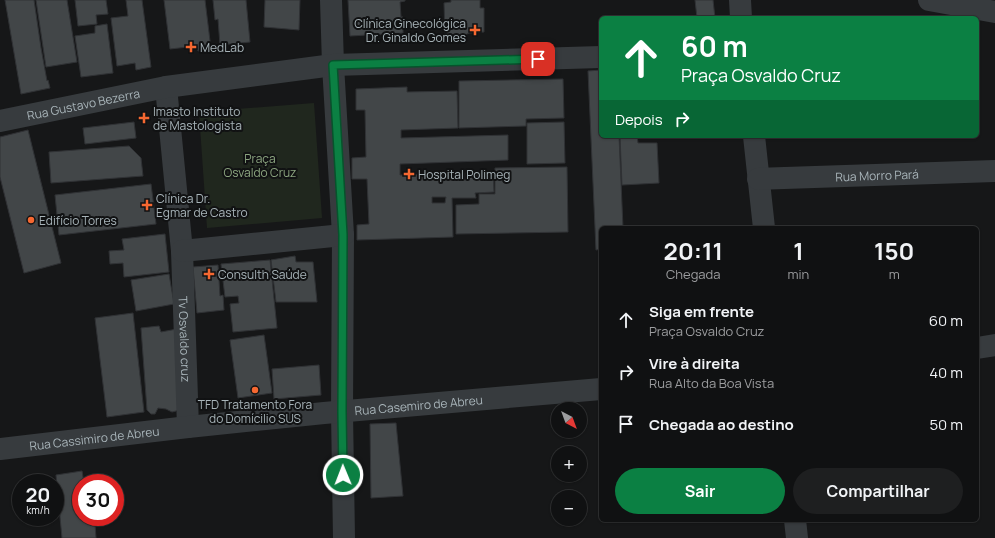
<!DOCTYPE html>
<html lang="pt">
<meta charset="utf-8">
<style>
body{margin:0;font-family:Manrope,sans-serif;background:#1e1f20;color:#f1f3f6;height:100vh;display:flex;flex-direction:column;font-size:15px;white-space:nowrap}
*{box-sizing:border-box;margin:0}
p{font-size:13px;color:#9c9d9f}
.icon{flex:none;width:22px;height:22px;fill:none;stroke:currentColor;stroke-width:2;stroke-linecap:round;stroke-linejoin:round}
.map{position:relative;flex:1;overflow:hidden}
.side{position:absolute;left:599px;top:226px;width:380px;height:296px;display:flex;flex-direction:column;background:#101112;border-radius:6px;box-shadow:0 1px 3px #0004,0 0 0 1px #303132}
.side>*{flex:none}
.hud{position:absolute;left:599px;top:16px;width:380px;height:122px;border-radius:6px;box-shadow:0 1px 3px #0004,0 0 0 1px #303132;background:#0b8043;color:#fff;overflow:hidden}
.needle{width:26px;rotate:139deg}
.controls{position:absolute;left:551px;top:402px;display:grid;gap:8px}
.controls a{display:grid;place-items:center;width:36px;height:36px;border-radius:50%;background:#101112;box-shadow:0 1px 3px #0004,0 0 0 1px #303132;font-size:20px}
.speed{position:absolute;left:12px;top:474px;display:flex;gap:8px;font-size:20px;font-weight:700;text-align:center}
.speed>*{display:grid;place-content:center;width:52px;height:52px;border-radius:50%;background:#101112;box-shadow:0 1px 3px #0004,0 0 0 1px #303132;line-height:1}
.speed small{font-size:10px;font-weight:400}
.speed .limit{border:6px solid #d22;background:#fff;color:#111}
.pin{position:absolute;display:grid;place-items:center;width:34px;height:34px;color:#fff;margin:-17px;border-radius:8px;box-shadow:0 2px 6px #0006}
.me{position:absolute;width:44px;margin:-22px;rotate:359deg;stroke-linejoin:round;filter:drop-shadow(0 0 3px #0008)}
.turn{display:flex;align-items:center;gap:14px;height:84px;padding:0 16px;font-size:18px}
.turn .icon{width:52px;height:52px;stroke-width:2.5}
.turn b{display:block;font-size:28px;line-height:34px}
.then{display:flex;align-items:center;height:38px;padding:0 16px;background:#0003;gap:8px;font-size:15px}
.eta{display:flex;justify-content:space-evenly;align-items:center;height:68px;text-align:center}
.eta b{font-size:24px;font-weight:700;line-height:28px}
.action{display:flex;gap:8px;margin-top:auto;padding:8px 16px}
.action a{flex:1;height:46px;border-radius:24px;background:#0b8043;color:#fff;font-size:16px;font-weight:700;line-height:46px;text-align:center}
.action a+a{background:#1e1f20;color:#f1f3f6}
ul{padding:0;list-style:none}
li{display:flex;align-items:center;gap:12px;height:52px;padding:0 16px}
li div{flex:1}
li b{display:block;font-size:15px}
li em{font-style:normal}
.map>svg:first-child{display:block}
.green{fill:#20271e}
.building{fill:#424648;stroke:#303235;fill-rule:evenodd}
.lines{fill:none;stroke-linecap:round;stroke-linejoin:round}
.minor{stroke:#373b3e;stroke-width:22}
.route-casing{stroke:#07532c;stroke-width:10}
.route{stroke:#0b8043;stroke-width:7}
.poi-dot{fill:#f66831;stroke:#111213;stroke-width:1.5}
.labels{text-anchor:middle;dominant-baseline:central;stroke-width:4;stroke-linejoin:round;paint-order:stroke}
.poi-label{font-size:12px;fill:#a8b4b9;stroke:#111213;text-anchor:start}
.street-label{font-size:12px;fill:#a8b4b9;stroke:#111213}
.park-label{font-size:12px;fill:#8ba47f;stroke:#111213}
</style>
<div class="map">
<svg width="995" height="538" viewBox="0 0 995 538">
<rect width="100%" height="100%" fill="#161718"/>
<!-- green -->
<path class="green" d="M314,103L322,218L207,228L199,112Z"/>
<!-- building -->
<g class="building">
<path d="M5,0H34L41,48L47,81L48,80L50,88L21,94Z"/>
<path d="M36,0H67L77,62L46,67Z"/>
<path d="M75,0H106L108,14L96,15L97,24L78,26Z"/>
<path d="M126,0H142L151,67L136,70L135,63L117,66L111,18L128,16Z"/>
<path d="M164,0H205L211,49L198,51L197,46L170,49Z"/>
<path d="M213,0H246L250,42L220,45L218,19L215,20Z"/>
<path d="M265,0H300L299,30L264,27Z"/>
<path d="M348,0H405V1L400,2L401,17H403V33L350,36Z"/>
<path d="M451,0H480V8H484V32L469,33L465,35H445L444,3L451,2Z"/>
<path d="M695,0H713L715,18H697Z"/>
<path d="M107,24L113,73L81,77L75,36L95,33V26Z"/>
<path d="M601,70V136H619L623,228H601V249L596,250L588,71Z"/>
<path d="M563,79L564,118L526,119V126L459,128V81Z"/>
<path d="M407,87V92L457,91L458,128L401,130V138L508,135V160L400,164V175L493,172L494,192L475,193L476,198H452L453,237L357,240V225L369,224L367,179H352V158L366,157L365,110H356V89ZM432,197H446L445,203H432Z"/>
<path d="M134,122L136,138L85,144L83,128Z"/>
<path d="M564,122L565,163L527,164V123Z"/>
<path d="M28,130L61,263L24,273L0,177V137Z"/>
<path d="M620,136H637L638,143H657L659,183L622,185Z"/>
<path d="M129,146L141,158L143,176L51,183L49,152Z"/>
<path d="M567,167L568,232L456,234V205L479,204V194H495V168Z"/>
<path d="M151,184L156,224L59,235L55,195Z"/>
<path d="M165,234L169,272L124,277L123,263L110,264L109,251L124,250L122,239Z"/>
<path d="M295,256L296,262H313L317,302H276L271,260Z"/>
<path d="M270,260L277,328L233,332L230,304L239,303L238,296L225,297L221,264Z"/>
<path d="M218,265L220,296L223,295L224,310L197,313L193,267Z"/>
<path d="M169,274L174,304L136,311L131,280Z"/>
<path d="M133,313L144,412L107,417L95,318Z"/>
<path d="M159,326L161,332L177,329L183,404L176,411L172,412L166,409L158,408L155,414H151L147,410L141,328Z"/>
<path d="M264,335L272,393L238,398L230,340Z"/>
<path d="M319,365L321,395L274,399L272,369Z"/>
<path d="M396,423L403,496L371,498L370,424Z"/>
<path d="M82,471L84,483H81V517H89L90,524H95L96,538H62L56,475Z"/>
</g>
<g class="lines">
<!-- minor -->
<g class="minor">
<path d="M331,0L333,65L343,235L342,412L344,538"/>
<path d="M740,0L741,18"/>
<path d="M929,0L995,12"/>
<path id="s1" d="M166,87L182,251L188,427"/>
<path id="s2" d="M0,121L166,87L333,65L601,57"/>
<path d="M754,136L764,228"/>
<path id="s3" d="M758,179L995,171"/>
<path d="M182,251L343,235"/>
<path d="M977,348L995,345"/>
<path id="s4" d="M0,449L188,427L324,413L601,389"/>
<path d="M795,520L797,538"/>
</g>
</g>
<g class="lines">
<!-- route casing -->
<g class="route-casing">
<path id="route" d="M343,475L342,412L343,235L333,65L538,59"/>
</g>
<!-- route -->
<use href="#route" class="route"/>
</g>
<!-- markers -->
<g class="poi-dot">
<path d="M473 24h4v4h4v4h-4v4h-4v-4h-4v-4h4z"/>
<path d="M189 41h4v4h4v4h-4v4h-4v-4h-4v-4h4z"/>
<path d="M142 112h4v4h4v4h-4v4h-4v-4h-4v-4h4z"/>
<path d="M407 168h4v4h4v4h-4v4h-4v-4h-4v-4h4z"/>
<path d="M145 199h4v4h4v4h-4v4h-4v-4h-4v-4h4z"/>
<circle cx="31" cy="220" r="4"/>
<path d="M207 268h4v4h4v4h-4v4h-4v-4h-4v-4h4z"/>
<circle cx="255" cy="390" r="4"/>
</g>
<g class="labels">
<!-- poi labels -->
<g class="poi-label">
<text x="466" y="23" text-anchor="end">Clínica Ginecológica<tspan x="466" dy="14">Dr. Ginaldo Gomes</tspan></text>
<text x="200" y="47">MedLab</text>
<text x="153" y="111">Imasto Instituto<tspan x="153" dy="14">de Mastologista</tspan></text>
<text x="418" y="174">Hospital Polimeg</text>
<text x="156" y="198">Clínica Dr.<tspan x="156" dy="14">Egmar de Castro</tspan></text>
<text x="39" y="220">Edifício Torres</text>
<text x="218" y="274">Consulth Saúde</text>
<text x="255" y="404" text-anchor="middle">TFD Tratamento Fora<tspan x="255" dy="14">do Domícilio SUS</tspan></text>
</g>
<!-- street labels -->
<g class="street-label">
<text stroke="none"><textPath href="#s2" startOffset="85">Rua Gustavo Bezerra</textPath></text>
<text stroke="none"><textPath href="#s3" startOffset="119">Rua Morro Pará</textPath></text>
<text stroke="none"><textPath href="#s1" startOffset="253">Tv Osvaldo cruz</textPath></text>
<text stroke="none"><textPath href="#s4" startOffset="421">Rua Casemiro de Abreu</textPath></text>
<text stroke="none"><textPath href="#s4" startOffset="95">Rua Cassimiro de Abreu</textPath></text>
</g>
<!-- park labels -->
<g class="park-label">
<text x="260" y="158">Praça<tspan x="260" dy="14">Osvaldo Cruz</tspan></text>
</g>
</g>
</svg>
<div class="controls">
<a><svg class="needle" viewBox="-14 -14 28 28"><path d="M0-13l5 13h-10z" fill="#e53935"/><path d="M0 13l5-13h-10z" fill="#9c9d9f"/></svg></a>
<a>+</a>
<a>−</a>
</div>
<div class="speed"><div>20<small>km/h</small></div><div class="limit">30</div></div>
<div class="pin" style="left:538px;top:59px;background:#d93025"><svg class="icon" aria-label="arrive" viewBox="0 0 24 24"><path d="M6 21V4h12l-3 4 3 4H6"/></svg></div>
<svg class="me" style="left:343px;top:475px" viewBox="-20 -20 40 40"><circle r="17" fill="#0b8043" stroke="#fff" stroke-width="3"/><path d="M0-11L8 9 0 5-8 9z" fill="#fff"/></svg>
<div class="hud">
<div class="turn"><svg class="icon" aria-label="ahead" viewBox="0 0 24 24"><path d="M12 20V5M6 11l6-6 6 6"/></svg><div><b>60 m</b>Praça Osvaldo Cruz</div></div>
<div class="then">Depois<svg class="icon" aria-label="right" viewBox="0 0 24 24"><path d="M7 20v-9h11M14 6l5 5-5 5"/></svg></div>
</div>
<section class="side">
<div class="eta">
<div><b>20:11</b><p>Chegada</p></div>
<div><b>1</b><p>min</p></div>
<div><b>150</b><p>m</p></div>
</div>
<ul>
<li><svg class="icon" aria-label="ahead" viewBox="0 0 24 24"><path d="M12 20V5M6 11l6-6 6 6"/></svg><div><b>Siga em frente</b><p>Praça Osvaldo Cruz</p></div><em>60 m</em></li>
<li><svg class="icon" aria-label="right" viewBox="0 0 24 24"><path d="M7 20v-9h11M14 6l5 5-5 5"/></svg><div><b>Vire à direita</b><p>Rua Alto da Boa Vista</p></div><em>40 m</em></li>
<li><svg class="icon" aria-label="arrive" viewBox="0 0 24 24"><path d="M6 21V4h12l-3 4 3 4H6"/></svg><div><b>Chegada ao destino</b></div><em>50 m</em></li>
</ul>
<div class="action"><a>Sair</a><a>Compartilhar</a></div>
</section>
</div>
